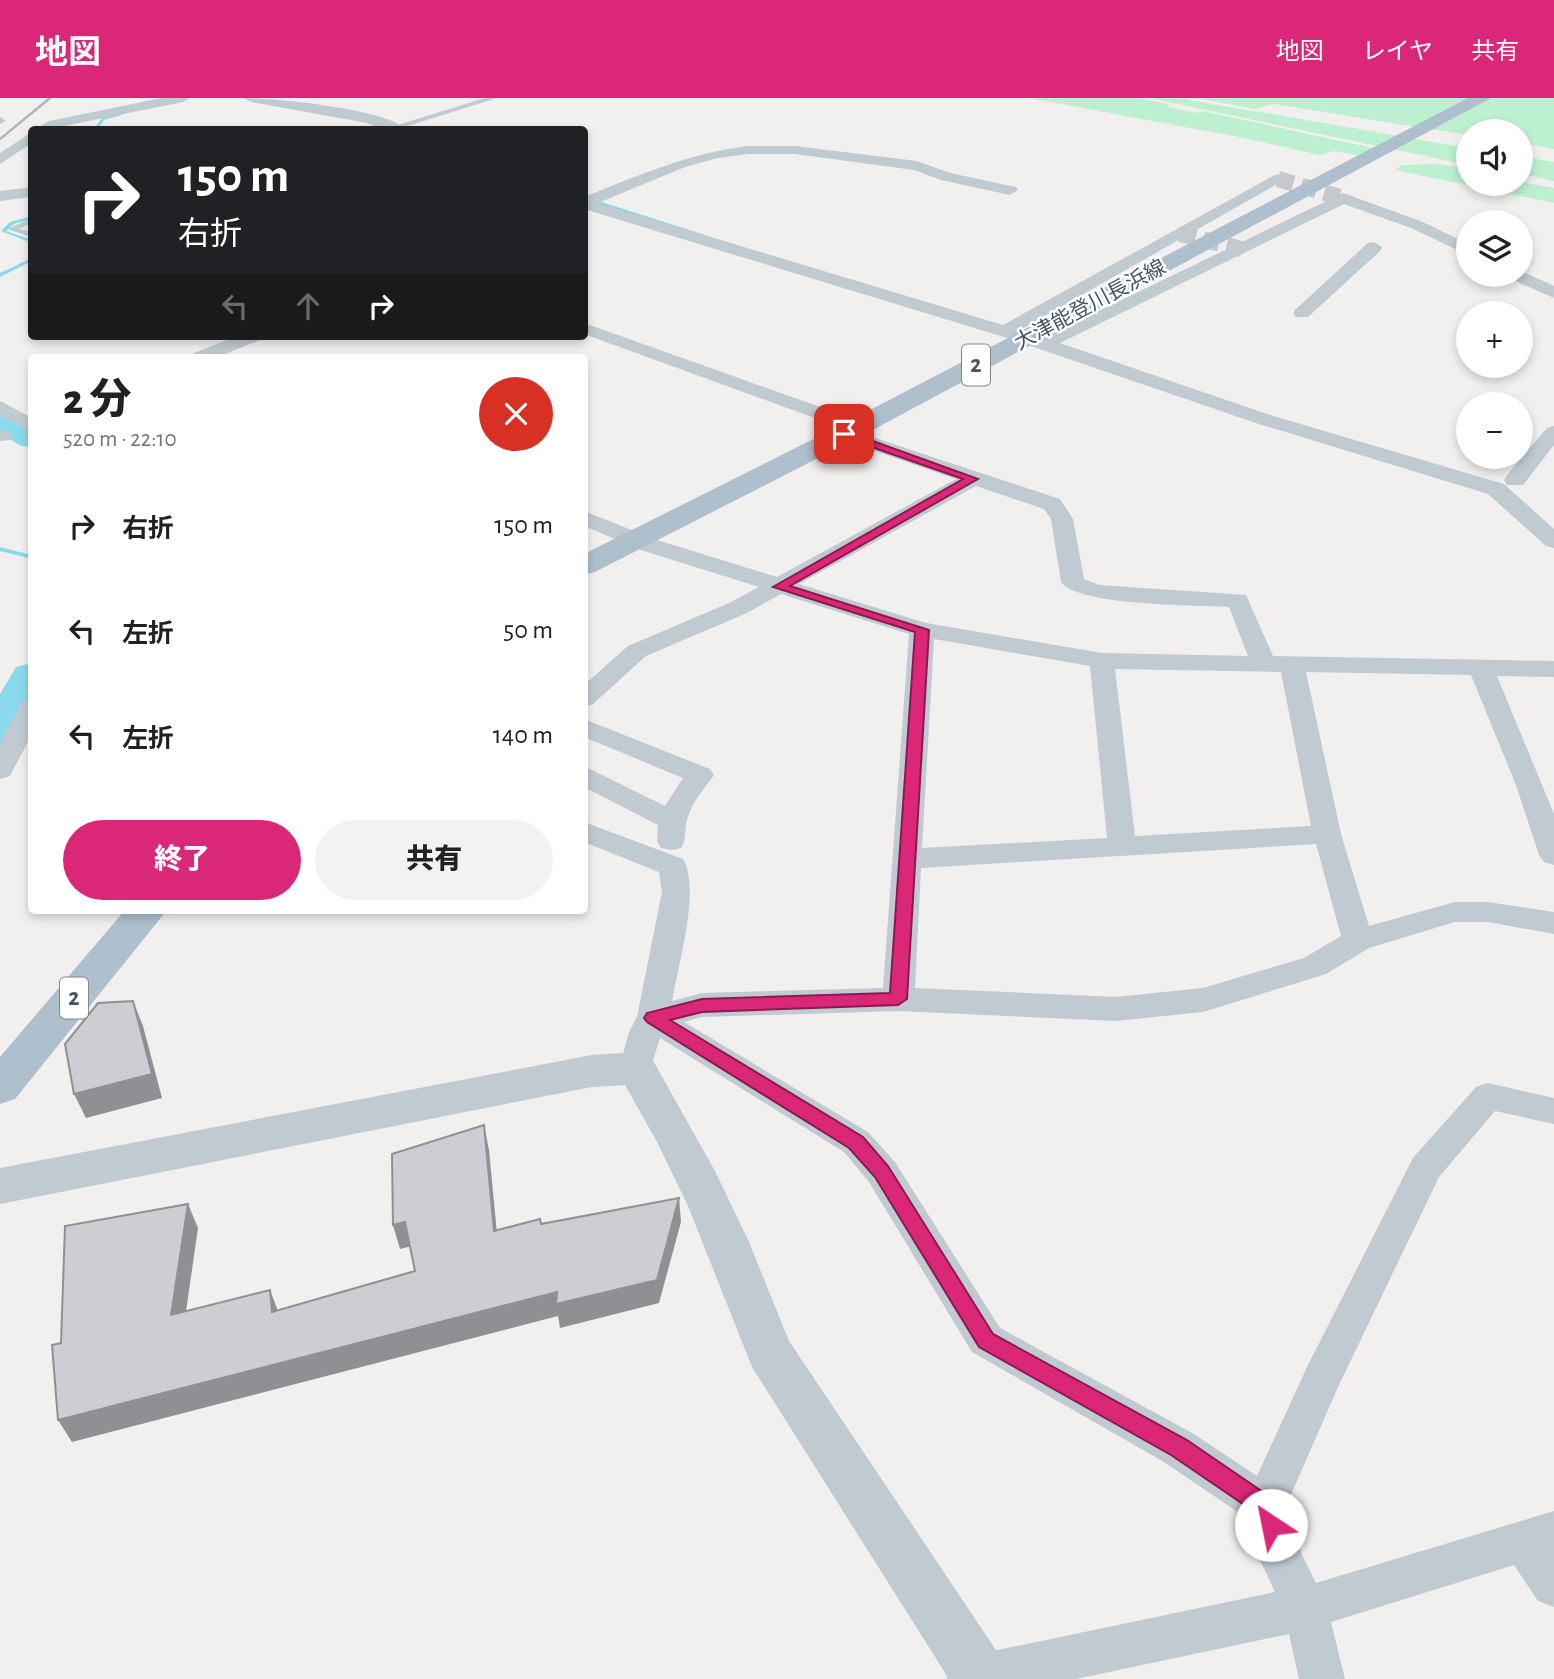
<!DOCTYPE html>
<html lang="ja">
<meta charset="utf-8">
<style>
body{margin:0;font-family:"Alegreya Sans","Noto Sans JP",sans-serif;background:#f2f2f2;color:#202124;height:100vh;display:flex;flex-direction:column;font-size:26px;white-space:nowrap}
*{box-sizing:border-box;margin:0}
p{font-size:23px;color:#757577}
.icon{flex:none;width:38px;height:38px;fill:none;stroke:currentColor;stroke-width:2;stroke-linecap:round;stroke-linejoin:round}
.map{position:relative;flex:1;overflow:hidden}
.panel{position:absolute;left:28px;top:256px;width:560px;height:560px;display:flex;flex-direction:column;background:#fff;border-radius:7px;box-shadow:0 4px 10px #0003}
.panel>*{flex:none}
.banner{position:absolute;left:28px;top:28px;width:560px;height:214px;border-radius:7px;box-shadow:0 4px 10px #0003;background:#202124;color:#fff;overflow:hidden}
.tools{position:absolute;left:1456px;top:21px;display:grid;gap:14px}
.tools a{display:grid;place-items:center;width:77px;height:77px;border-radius:50%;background:#fff;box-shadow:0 4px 10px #0003;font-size:35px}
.pin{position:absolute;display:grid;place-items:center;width:60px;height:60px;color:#fff;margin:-30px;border-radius:14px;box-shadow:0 4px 10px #0006}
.me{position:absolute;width:77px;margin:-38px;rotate:326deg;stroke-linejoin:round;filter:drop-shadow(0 0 5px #0008)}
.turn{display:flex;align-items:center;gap:24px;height:147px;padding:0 35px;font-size:32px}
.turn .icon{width:91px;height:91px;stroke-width:2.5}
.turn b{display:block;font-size:49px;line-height:60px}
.lanes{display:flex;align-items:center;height:66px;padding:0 35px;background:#0003;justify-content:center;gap:35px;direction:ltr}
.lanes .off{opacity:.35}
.round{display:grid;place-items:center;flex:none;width:74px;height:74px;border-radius:37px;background:#f2f2f2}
.headline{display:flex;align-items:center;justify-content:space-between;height:119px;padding:0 35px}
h1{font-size:42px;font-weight:800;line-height:52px}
.action{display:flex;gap:14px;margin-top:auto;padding:14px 35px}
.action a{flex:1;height:80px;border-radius:42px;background:#db2777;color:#fff;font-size:28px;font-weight:800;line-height:80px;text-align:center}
.action a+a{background:#f2f2f2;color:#202124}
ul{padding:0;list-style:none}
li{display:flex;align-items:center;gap:21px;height:105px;padding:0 35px}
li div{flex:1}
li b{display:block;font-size:26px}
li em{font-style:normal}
header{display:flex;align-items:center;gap:42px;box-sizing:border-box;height:98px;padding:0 35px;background:#db2777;color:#fff}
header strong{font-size:33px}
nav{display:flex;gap:38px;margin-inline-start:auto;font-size:24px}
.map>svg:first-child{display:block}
.green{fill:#bdf0d0}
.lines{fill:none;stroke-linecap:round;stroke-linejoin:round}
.stream{fill:#89daed;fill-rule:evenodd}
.river{fill:#89daed;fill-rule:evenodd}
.minor-tunnel{stroke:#c7c8ca;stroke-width:16;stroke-dasharray:16 8;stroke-linecap:butt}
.service{fill:#bfcad1;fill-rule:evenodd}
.minor{fill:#bfcad1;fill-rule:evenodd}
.tertiary{fill:#bfcad1;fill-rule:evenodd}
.primary{fill:#aebfce;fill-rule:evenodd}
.rail{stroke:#b1b4ba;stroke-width:2.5}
.shaded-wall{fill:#8f9094}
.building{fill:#ccced4;stroke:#8f9094;stroke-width:2}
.route{fill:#db2777;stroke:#8e194d;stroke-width:2}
.labels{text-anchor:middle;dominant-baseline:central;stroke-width:5;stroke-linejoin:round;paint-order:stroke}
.far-street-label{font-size:21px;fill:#47535d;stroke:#fff}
.shield{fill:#fff;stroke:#7e878e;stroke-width:2}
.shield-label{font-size:24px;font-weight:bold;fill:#47535d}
</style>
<header>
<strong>地図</strong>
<nav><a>地図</a><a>レイヤ</a><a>共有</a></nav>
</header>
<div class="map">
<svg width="1554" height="1581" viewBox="0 0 1554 1581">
<rect width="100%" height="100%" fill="#f2efef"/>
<!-- green -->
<g class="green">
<path d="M1029,0H1138L1169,6L1168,9L1199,15L1203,13L1377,51L1361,58L1335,53L1319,57L1249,41Z"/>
<path d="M1149,0H1178L1468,50V67Z"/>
<path d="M1197,0H1554V51L1521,45V33H1468V37L1273,6L1254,11Z"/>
<path d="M1521,58L1554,64V83L1521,76Z"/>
<path d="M1438,66L1468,70V86H1521V81L1526,85L1554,90V105L1395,72L1402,67Z"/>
</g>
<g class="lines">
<!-- stream -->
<g class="stream">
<path d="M121,15L122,17L104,22L98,32H93L102,20Z"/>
<path d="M588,101H592L705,137L701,138L588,103Z"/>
<path d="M32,118V121L14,126L6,133L32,142V145L1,133L10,124Z"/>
<path d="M32,160V163L0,179V175Z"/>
<path d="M0,449L32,457V461L0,453Z"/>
</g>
<!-- river -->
<g class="river">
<path d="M0,307L13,310L32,322V350L19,347L0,334Z"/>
<path d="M32,565V628L17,654L0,658V596L16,569Z"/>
</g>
<!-- minor-tunnel -->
<g class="minor-tunnel">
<path d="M1278,81L1343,100"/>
<path d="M1180,136L1242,151"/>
</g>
<!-- service -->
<g class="service">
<path d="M485,0H497L398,31L391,29Z"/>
<path d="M0,19L6,23L0,26Z"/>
<path d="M41,27L55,32H44Z"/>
<path d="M32,120V125L19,131L32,134V139L7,131Z"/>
</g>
<!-- minor -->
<g class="minor">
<path d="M162,0H190L183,4L49,31L42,27L49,23Z"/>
<path d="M244,0C274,0 383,11 402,29L400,32H384L367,25L251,4Z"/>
<path d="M32,34V45L0,66V55Z"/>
<path d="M748,48H795L917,63L950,75L1016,89L1018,92L1010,97L941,82L914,72L795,56H748L718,60L685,69L598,105L1003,227L1273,78L1278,76L1286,81L1020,232L1043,240L1343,95L1423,124L1468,146V157L1411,130L1344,106L1060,245L1270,317L1504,386L1554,431V450L1546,448L1488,396L1256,325L1004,239L584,111V99C639,77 690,55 748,48Z"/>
<path d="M32,89V99L0,103V93Z"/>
<path d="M1374,144L1382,149L1380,153L1308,219H1296L1293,215L1296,211L1368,145Z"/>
<path d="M1521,173L1554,188V200L1511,181L1508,177H1521Z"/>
<path d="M584,225L865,325L868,329L860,335L1060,401L1073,421L1084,481L1099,487L1246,497L1273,558L1554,563V579L1497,578L1554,716V767L1544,764L1539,757L1516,687L1471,577L1306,574L1341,736L1369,828L1455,804H1488L1554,814V836L1488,824H1455L1369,850L1326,876L1203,914L1116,923L898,913L702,919L684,924L868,1034L895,1064L1000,1230L1194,1336L1257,1378L1307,1269L1413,1060L1476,989L1488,985L1554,1000V1026L1495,1013L1439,1079L1338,1289L1286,1408L1302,1457L1316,1485L1554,1413V1509L1538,1503L1514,1467L1331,1524L1345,1581H1299L1289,1536L1076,1581H946L953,1565L969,1558L1275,1494L1261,1464L1248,1421L1164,1364L972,1254L869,1084L844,1054L660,940L648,979L636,983L624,979L619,970L629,934L637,919L662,794L659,774L584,744V724L683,761C701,790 678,868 672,903L702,895L883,890L909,536L781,496L747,515L646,558L593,606L584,609V587L628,548L729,505L759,489L641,452L584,428V413L657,442L777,479L956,381L837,340L834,336L842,330L584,236ZM976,388L1044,411L1051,421L1061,484C1078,508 1196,507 1229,509L1248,558L1102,555L926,525L799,486ZM934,541L1090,568L1107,740L922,750ZM1115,571L1281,574L1311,728L1135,738ZM1316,746L1341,838L1304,860L1203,890L1116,899L915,890L921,770Z"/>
<path d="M237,238H262L260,242L218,259H192L194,255Z"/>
<path d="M0,303L32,320V335L0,318Z"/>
<path d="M1554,328V347L1523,387H1507L1504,382L1507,377L1547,330Z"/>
<path d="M0,331L10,334L13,338L10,342L0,343Z"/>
<path d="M32,600V636L10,678L0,681V645L23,602Z"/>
<path d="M584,621L710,671L714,677C704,691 691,705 687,722C684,732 687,740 681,750L671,752L661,750L657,743L658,727L584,689V668L665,708L683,680L584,639Z"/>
</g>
<!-- tertiary -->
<path class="tertiary" d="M636,954L651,959L715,1073L749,1144L789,1243L1002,1561L1010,1581H949L752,1269L688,1108L657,1044L625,987L592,989L0,1106V1070L592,957Z"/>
<!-- primary -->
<g class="primary">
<path d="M1468,0H1491L867,335L595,474L584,477V456L849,323Z"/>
<path d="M125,812H167L15,1001L0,1006V959Z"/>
</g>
<!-- rail -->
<path class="rail" d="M0,41L50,0"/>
</g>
<!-- shaded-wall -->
<g class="shaded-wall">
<path d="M133,903L143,928L162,1000L86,1020L74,996Z"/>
<path d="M484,1027L489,1052L499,1157L494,1133Z"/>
<path d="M679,1100L681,1124L659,1205L560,1230L558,1218L72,1344L58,1322Z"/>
<path d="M188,1106L198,1130L182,1241L171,1217Z"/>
<path d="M405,1124L412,1148L400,1151L393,1127Z"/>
<path d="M270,1192L279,1216L272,1214Z"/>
</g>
<!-- building -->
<g class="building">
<path d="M133,903L152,976L74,996L65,946L98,905Z"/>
<path d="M484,1027L494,1133L540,1121L541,1126L679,1100L657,1182L556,1206L557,1194L58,1322L52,1247L61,1245L65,1128L188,1106L171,1217L270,1192L272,1214L415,1173L405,1124L393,1127L392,1056Z"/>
</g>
<!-- route -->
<path class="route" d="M840,334H848L978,381L790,488L929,532L907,901L898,907L702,914L670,922L863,1039L888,1068L993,1236L1187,1342L1273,1401L1283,1427L1279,1435L1271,1438L1263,1435L1256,1415L1171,1357L979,1249L875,1079L849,1050L647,924L644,920L647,915L702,901L890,895L915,534L773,489L963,381L840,338Z"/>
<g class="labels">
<!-- far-street labels -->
<g class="far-street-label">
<text transform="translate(1090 207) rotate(-28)">大津能登川長浜線</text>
</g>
<!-- shield labels -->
<g class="shield">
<rect x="962" y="246.5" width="28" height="41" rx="5"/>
<rect x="60" y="879.5" width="28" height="41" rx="5"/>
</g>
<g class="shield-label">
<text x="976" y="267">2</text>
<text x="74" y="900">2</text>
</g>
</g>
</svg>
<div class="tools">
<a><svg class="icon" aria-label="sound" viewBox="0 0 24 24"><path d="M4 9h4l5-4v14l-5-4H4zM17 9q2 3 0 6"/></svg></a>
<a><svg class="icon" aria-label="layers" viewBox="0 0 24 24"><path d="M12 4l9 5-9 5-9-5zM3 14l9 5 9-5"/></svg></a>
<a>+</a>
<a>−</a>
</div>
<div class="pin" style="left:844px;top:336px;background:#d93025"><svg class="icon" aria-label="arrive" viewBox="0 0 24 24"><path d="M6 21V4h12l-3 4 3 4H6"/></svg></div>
<svg class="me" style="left:1271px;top:1427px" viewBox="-20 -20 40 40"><circle r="19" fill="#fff"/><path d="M0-13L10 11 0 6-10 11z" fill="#db2777"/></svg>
<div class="banner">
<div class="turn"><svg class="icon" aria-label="right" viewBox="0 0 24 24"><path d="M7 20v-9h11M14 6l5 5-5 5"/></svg><div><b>150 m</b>右折</div></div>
<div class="lanes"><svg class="icon off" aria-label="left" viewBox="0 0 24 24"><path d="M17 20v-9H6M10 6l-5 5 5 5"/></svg><svg class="icon off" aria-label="ahead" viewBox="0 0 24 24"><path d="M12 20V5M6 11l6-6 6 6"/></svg><svg class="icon" aria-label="right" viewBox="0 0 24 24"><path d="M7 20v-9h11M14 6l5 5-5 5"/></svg></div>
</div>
<section class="panel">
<div class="headline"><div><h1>2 分</h1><p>520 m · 22:10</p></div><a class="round" style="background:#d93025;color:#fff"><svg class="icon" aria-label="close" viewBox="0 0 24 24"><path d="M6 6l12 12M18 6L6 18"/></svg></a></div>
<ul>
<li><svg class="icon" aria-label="right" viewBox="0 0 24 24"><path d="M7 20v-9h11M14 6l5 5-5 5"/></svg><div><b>右折</b></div><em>150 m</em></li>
<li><svg class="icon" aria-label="left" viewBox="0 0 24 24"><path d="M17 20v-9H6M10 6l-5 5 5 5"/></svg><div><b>左折</b></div><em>50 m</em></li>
<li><svg class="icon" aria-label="left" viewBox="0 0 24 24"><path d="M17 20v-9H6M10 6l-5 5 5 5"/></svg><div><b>左折</b></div><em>140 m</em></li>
</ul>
<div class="action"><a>終了</a><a>共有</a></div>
</section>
</div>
